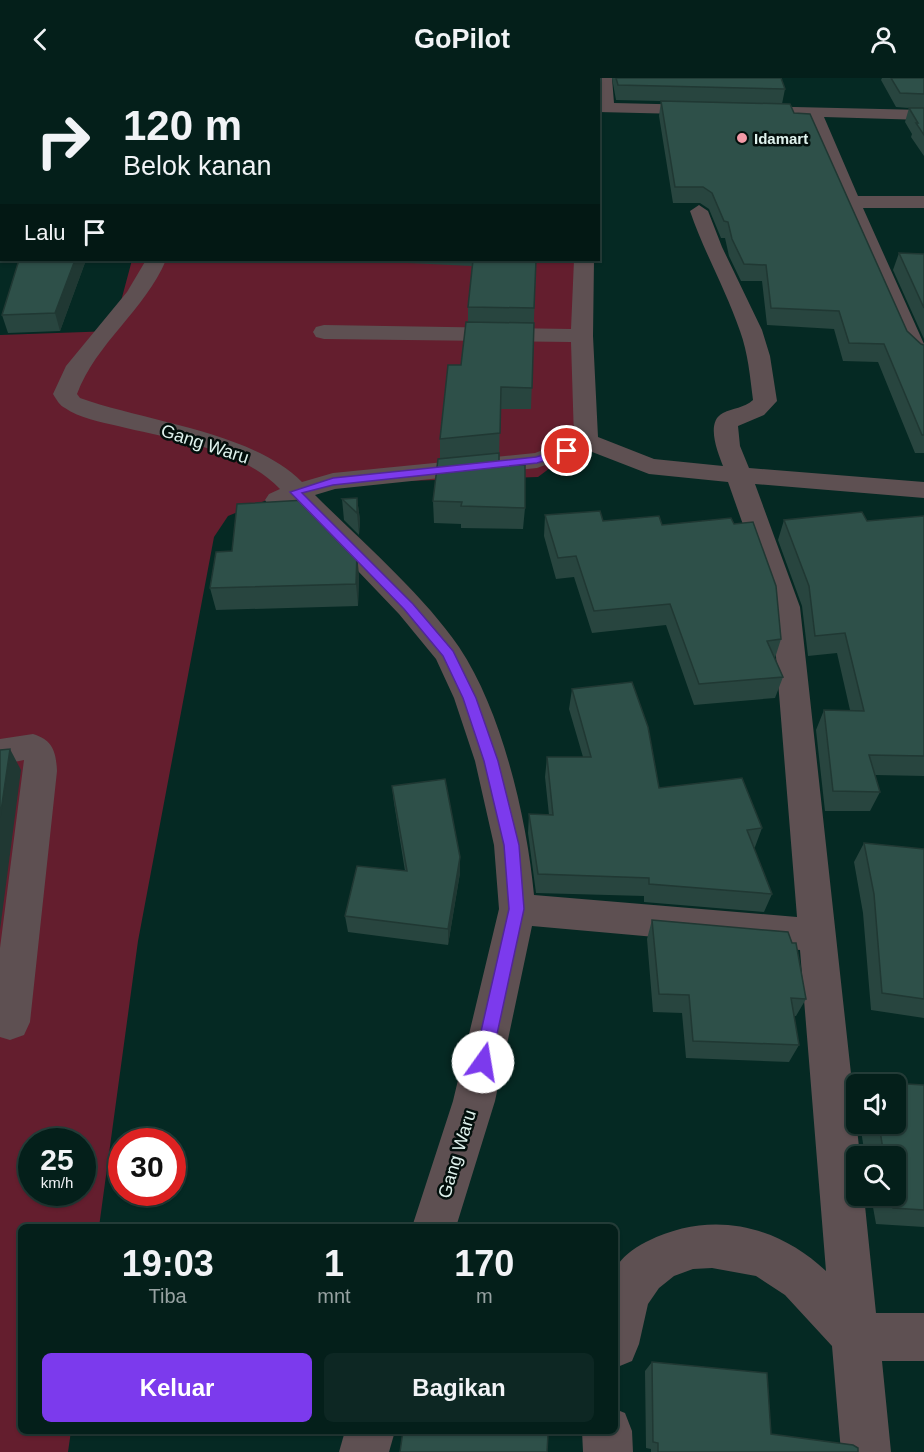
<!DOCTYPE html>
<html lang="id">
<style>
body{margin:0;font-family:Helvetica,sans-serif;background:#0d2723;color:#f1f3f6;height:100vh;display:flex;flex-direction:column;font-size:22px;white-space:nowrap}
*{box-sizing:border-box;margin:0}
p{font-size:20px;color:#97a2a2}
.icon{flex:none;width:33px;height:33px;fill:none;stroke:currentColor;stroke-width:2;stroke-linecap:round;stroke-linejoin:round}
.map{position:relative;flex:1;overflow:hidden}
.sheet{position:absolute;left:18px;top:1146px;width:600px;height:210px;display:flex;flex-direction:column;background:#041f1a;border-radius:9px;box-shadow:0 2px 4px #0004,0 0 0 2px #253d39}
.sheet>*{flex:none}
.top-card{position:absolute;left:0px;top:0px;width:600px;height:183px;box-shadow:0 2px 4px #0004,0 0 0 2px #253d39;background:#041f1a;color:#f1f3f6;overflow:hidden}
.tools{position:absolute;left:846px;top:996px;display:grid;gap:12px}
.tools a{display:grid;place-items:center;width:60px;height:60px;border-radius:9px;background:#041f1a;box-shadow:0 2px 4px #0004,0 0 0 2px #253d39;font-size:30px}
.speed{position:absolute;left:18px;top:1050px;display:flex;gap:12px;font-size:30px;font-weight:700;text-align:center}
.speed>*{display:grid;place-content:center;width:78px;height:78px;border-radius:50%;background:#041f1a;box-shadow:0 2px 4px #0004,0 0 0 2px #253d39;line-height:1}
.speed small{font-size:15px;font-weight:400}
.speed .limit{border:9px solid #d22;background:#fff;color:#111}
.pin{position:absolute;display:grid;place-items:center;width:51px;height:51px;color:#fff;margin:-26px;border:3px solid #fff;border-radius:50%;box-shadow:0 2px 6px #0007}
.me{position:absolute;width:66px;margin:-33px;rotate:13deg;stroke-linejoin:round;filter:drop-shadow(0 0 4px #0008)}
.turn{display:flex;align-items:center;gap:21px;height:126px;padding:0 24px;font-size:27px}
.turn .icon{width:78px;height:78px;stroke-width:2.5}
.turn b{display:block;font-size:42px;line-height:51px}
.then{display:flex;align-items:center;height:57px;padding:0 24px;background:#0003;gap:12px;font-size:22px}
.eta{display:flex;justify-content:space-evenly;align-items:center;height:102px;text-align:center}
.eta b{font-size:36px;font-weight:600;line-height:42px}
.action{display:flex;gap:12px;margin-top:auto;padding:12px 24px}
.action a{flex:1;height:69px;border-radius:9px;background:#7c3aed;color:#fff;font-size:24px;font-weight:600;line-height:69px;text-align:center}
.action a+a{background:#0d2723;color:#f1f3f6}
header{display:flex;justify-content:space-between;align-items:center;height:78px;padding:0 24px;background:#041f1a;font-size:27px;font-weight:600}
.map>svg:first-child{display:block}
.green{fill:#641e2e;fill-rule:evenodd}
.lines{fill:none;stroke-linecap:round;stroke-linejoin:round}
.minor{fill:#5e5052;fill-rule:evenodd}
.wall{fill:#28453f}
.shaded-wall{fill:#203833}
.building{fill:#2e5049;stroke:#203833;stroke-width:1.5}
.route{fill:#7c3aed;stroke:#51269a;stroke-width:1.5}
.poi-dot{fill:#f39aa7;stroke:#030f0c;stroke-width:2}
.labels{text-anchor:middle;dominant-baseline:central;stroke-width:5;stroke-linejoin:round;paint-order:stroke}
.far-poi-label{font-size:15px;font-weight:bold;fill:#dff2ed;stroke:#030f0c;text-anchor:start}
.street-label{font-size:18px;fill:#dff2ed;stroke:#030f0c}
</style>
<header><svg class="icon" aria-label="back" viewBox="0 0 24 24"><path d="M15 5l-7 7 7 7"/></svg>GoPilot<svg class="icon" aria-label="person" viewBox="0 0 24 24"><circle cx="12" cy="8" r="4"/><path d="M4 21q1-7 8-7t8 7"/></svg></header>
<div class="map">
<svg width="924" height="1374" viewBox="0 0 924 1374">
<rect width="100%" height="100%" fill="#052923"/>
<!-- green -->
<g class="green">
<path d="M0,0H262L2,2L0,21Z"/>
<path d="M132,182H578L586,363L538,399L306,406L228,438L214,459L138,863L99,1149H21V1353H71L68,1374H0V257L113,253ZM32,1064H82V1114H32Z"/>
</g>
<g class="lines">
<!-- minor -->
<g class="minor">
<rect x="287" y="0" width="16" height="2"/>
<path d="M596,0H612L614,25L924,32V42L824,39L858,118H924V130H863L924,266V284L916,282L903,269L807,39L598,34Z"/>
<rect x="0" y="17" width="2" height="10"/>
<path d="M699,127L708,133L722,169L762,252L770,278L777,323L764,337L738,348L740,368L749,390L924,404V420L755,406L800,529L860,1078H856V1118H864L876,1235H924V1283H882L891,1374H841L832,1268L785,1217L756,1198L712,1190L693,1191L674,1198L659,1210L648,1226L639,1266L632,1283L615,1290C615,1265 615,1241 615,1216C615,1210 613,1200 615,1193C619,1180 637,1168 648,1163C710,1132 776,1146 826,1193L800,872L532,848L495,1023L456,1149H412L453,1023L499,831L494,767L475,683L454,620L436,581L399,536L293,425L278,430L269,428L265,422L269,416L280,411C241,370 170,361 118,348C101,344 79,340 65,330C60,328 56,321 53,316L66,288L127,214L146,182H166C145,232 96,265 77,316L80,320C147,344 253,354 302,404L333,395L535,375L574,360L571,264L324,261L316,259L313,254L316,249L324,247L571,251L574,182H594L593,258L598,359L654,381L723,388C718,375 705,344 723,335C733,330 744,330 753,322C750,298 748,275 740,253C726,212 704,174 690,133ZM587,372L649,396L728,404L772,529L797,839L534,817C527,741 502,633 459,569C422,515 361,463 315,417L335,411L537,390Z"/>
<path d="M33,656C53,662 56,674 57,693L30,944L24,957L10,962L0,959V870L24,682L0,687V661Z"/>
<path d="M615,1331L625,1335L632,1353L633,1374H583L582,1353H615Z"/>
<path d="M345,1353H395L389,1374H339Z"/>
</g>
</g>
<!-- wall -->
<g class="wall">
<path d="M612,0H781L785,11L782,26L794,35L907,253L921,266L924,267V375H915L878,284L843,283L834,251L767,247L762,203H741L729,178L725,160H721L709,131L700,125H673L659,38L661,23L616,22Z"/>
<path d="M882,0H924V78L911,59L912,56L905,44L909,30L896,29L881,2Z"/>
<path d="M0,57L2,58V115H0Z"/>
<path d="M2,120V146H0V122Z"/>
<path d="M899,175L924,176V261L893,192Z"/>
<path d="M19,182H86L60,253L8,255L2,237Z"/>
<path d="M365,182H536L531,331H500L499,387L525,430L523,451L461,450V446L434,445L433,423L440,381V361L461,287L468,244V229L472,188L365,183Z"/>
<path d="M357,420L360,442L359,457L344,442L342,421Z"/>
<path d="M545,437L603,443L662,447L781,561L775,580L783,599L775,620L694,627L666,547L592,555L574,499L556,501L544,458Z"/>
<path d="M924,438V698L875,697L880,714L870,733H825L816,652L824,632H850L837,575L808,578L802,528L778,462L784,442L867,443Z"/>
<path d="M232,473L359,497L358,528L216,532L210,510Z"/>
<path d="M572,611L659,710L762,750L755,769L754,770L772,816L764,834L644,824V818L536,815L528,755L529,736L549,737L545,699L547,679H583L569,631Z"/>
<path d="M392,708L460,795L448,867L348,854L345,838L405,793L394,725Z"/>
<path d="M864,765L924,771V940L871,932L863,835L854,784Z"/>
<path d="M652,842L806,921L796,938H794L799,967L789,984L686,980L682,935L653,934L647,861Z"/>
<path d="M872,1004L924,1007V1149L876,1146L871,1118H896V1078H865L860,1046H896V1006H869Z"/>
<path d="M652,1284L771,1356L858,1374H651V1371L646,1370L645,1293Z"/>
</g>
<!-- shaded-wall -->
<g class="shaded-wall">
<path d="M75,182H86L60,253L55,235Z"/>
<path d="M357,420L360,442L359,457L357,435Z"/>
<path d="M357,475L359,497L358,528L356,506Z"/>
<path d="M10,671L21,692L0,852V740Z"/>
<path d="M460,779V795L448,867V851Z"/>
</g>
<!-- building -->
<g class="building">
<rect x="304" y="0" width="292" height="2"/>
<path d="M616,0H781L785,11L618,7Z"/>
<path d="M891,0H924V16L900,15Z"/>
<path d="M661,23L790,26L794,35L810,36L907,253L921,266L924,267V357H922L884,266L849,265L839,233L771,230L766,187L744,186L732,161L728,144L724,143L712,115L703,109H675Z"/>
<path d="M909,30H924V57L916,45H918Z"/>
<path d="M0,57L2,58V98H0Z"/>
<path d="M2,120V129H0V122Z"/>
<path d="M899,175L924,176V230Z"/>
<path d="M19,182H75L55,235L2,237Z"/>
<path d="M473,182H536L534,230L468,229Z"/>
<path d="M466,244L534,245L532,310L501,309L500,355L440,361L448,287H461Z"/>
<path d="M499,375V387H525V430L461,428L462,424L433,423L438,381Z"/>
<path d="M357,420V435L342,421Z"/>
<path d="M305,422L357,475L356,506L210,510L216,474L232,473L237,426Z"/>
<path d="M600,433L603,443L659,438L662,447L731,440L734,446L753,444L776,508L781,561L767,563L783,599L699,606L670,526L594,533L576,478L558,480L545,437Z"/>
<path d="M862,434L867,443L924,438V678L869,677L880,714L833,713L824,632L864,633L845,555L815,558L809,508L784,442Z"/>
<path d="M632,604L648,649L659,710L742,700L762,750L747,752L772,816L649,806V800L538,796L529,736L553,737L547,679H591L572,611Z"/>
<path d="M10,671L0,740V672Z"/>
<path d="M445,701L460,779L448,851L345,838L357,788L407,793L392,708Z"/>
<path d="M864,765L924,771V921L882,915L874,816Z"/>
<path d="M652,842L788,854L792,865H796L806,921L791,920L799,967L693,963L689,917L659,916Z"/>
<path d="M872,1004L924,1007V1132L893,1130L891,1118H896V1078H884L879,1046H896V1006H872Z"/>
<path d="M652,1284L767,1295L771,1356L853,1367L858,1370V1374H658V1365L653,1364Z"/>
<path d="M403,1353H544V1355L548,1356L547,1374H400Z"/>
</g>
<!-- route -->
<path class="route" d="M567,370L572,373L571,375L537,385L333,407L302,415L413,526L453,573L476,620L498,683L519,767L524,831L491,984L489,989L483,992L477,989L474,984L509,831L504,767L484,683L463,620L443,578L404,531L290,414L333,400L536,379Z"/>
<!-- markers -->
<circle class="poi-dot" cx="742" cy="60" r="6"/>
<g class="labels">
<!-- far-poi labels -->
<g class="far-poi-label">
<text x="754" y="60">Idamart</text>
</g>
<!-- street labels -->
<g class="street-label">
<text transform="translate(205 366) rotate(18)">Gang Waru</text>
<text transform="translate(457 1076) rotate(-73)">Gang Waru</text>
</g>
</g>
</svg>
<div class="tools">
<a><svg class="icon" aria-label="sound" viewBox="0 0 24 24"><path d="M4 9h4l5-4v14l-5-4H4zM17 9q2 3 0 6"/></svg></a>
<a><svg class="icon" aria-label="search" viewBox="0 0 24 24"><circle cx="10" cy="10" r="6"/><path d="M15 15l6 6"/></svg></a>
</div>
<div class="speed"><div>25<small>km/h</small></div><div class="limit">30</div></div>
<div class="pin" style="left:567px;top:373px;background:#d93025"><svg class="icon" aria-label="arrive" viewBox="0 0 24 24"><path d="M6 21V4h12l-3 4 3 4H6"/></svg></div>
<svg class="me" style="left:483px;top:984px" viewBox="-20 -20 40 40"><circle r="19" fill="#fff"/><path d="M0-13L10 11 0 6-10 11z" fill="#7c3aed"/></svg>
<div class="top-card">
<div class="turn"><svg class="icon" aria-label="right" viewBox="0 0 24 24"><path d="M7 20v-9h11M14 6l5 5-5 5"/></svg><div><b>120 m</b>Belok kanan</div></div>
<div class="then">Lalu<svg class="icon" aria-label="arrive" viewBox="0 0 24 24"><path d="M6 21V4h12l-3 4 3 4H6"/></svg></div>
</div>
<section class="sheet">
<div class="eta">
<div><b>19:03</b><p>Tiba</p></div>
<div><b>1</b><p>mnt</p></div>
<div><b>170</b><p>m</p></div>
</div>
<div class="action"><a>Keluar</a><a>Bagikan</a></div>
</section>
</div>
